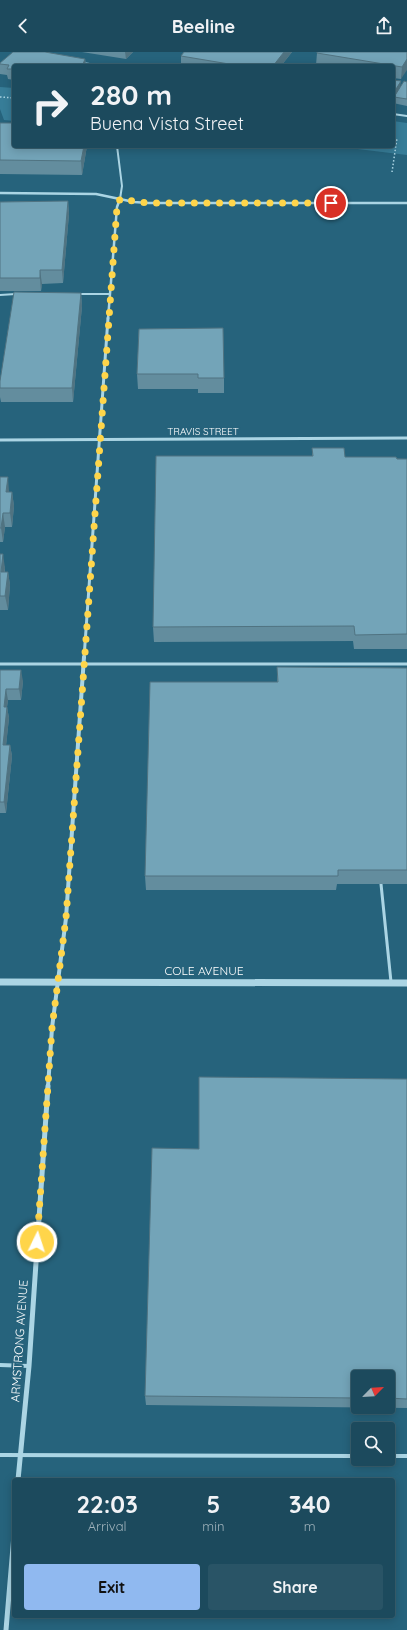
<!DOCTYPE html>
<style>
body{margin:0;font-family:Quicksand,sans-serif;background:#295466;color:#f1f3f6;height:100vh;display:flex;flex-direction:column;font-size:15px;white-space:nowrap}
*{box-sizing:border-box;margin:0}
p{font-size:13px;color:#a0b3bc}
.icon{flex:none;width:22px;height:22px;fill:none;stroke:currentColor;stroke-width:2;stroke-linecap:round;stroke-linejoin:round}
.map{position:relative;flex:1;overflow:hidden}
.side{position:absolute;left:12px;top:1426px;width:383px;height:140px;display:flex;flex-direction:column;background:#1c4a5d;border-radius:4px;box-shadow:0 2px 10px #0003,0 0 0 1px #3a6272}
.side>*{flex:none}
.top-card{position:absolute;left:12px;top:12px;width:383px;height:84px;border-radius:4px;box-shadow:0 2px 10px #0003,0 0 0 1px #3a6272;background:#1c4a5d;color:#f1f3f6;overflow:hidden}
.needle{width:26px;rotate:66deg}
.buttons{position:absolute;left:351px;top:1318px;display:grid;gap:8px}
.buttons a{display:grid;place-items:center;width:44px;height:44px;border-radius:4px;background:#1c4a5d;box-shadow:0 2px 10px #0003,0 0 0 1px #3a6272;font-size:20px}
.pin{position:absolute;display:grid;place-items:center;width:34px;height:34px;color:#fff;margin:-17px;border:2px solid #fff;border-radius:50%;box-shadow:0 1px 4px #0007}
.me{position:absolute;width:44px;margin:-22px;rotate:4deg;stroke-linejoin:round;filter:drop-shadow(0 0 3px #0008)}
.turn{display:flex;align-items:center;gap:14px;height:84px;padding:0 12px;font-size:18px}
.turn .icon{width:52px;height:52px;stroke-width:2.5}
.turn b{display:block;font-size:28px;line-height:34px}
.eta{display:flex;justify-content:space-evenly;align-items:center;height:68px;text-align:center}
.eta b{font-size:24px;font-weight:800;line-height:28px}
.button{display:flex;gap:8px;margin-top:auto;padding:8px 12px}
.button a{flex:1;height:46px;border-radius:4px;background:#90b9f0;color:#111;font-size:16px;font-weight:800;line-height:46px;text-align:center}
.button a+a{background:#295466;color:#f1f3f6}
header{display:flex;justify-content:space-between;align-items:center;height:52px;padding:0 12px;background:#1c4a5d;font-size:18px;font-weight:800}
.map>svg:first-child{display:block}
.green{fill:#377d98}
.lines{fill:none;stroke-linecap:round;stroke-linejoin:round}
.path{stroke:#abd5e4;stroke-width:1.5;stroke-dasharray:1.5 2;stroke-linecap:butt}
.service-far2{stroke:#abd5e4;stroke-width:2}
.service-far1{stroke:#abd5e4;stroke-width:3}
.service{stroke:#abd5e4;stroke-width:4}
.minor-far3{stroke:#abd5e4;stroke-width:2.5}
.minor-far2{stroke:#abd5e4;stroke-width:3}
.minor-far1{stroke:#abd5e4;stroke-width:4}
.minor{stroke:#abd5e4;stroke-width:5}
.tertiary{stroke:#abd5e4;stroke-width:7}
.wall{fill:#638d9e;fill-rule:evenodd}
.shaded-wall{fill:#507381}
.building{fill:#73a4b8;stroke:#507381}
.route{stroke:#ffd54a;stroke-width:7;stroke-dasharray:0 12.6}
.labels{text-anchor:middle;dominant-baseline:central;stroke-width:4;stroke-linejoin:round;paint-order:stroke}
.far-street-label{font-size:10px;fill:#fff;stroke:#26637c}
.street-label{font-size:12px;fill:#fff;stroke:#26637c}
</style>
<header><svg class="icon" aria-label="back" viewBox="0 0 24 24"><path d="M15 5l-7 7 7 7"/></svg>Beeline<svg class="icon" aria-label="share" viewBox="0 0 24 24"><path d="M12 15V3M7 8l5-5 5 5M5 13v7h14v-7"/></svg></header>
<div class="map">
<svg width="407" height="1578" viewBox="0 0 407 1578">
<rect width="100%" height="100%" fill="#26637c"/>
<!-- green -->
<g class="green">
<path d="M0,35L14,36V69L4,68L0,57Z"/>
<path d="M393,69L407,71V103L333,94H393Z"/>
</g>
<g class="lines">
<!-- path -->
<g class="path">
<path d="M0,45L14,46"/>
<path d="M392,120L397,86"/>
</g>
<!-- service-far2 -->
<g class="service-far2">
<path d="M83,11L103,14"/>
<path d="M393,62L407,64"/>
<path d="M117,94L122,134L120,147"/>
<path d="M78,242H110"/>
<path d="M0,243L16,242"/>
</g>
<!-- service-far1 -->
<g class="service-far1">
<path d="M0,612H407"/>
<path d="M381,832L391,930"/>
</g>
<!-- service -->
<g class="service">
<path d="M0,1313L29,1314"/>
<path d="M0,1403L358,1404"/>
<path d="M388,1404H407"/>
</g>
<!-- minor-far3 -->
<g class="minor-far3">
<path d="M0,141L96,142L134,150L148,151H407"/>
<path d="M108,267L117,155L120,147"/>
</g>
<!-- minor-far2 -->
<g class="minor-far2">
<path d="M0,388L407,386"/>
<path d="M84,606L108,266"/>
</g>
<!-- minor-far1 -->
<path class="minor-far1" d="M48,1035L52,976L66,866L84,605"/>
<!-- minor -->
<g class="minor">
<path d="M18,1428L29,1314L48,1034"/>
<path d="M6,1578L14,1483"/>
</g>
<!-- tertiary -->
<path class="tertiary" d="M0,930L407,931"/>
</g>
<!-- wall -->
<g class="wall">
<path d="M82,0H133L126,7Z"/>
<path d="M184,0H292L281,14H181V4Z"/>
<path d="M407,0L401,27L393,26V14H320L316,13L317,1Z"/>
<path d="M85,7L86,13L14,14V28L8,27L7,23L0,22V11Z"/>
<path d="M407,30V54L393,51L394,45Z"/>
<path d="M0,71L87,94L82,123L0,122Z"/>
<path d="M68,149L69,162L63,231L42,232L41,239H0V150Z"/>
<path d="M81,241L82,254L73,350H1L0,345V329Z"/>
<path d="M139,277L224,326V341H198V337H138L137,322Z"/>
<path d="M312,396L345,405L407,407V597H354L353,589L154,590L153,575L312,404Z"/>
<path d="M0,425L9,439V440H12L14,454L12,475H5L3,490H0Z"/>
<path d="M0,502L5,516V520H8L10,533L8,558H0Z"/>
<path d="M277,615L407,616V832H337L336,838H146L145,824L277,630Z"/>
<path d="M0,618L23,629L21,648H8L7,655L9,666L6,693H10L12,704L6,761H0Z"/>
<path d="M407,1027V1356L146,1353L145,1344L199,1097ZM358,1325H388V1355H358Z"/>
</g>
<!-- shaded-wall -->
<g class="shaded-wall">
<path d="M125,0H133L126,7Z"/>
<path d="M284,0H292L281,14H273Z"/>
<path d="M85,7L86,14L83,12Z"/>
<path d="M407,7V18L401,27L402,15Z"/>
<path d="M401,29L400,36L393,47V42Z"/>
<path d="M84,94H87L82,123L81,109Z"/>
<path d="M68,149L69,162L63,231L62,218Z"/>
<path d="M40,218L42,232L41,239L40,226Z"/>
<path d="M81,241L82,254L73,350L72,336Z"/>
<path d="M8,425L9,439L8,454L6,440Z"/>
<path d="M12,440L14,454L12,475L10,461Z"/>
<path d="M3,461L5,475L3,490L1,476Z"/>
<path d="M3,502L5,516L3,534L1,520Z"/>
<path d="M8,520L10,533L8,558L5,544Z"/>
<path d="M21,618L23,629L21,648L19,637Z"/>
<path d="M6,637L8,648L7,655L9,666L5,704L3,693L4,655Z"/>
<path d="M10,693L12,704L6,761L4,750Z"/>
</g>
<!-- building -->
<g class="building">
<path d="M13,0H45L85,7L83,12L91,14H14V17H7L9,13L0,12V11Z"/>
<path d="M184,0H284L273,14H241L181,4Z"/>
<path d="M317,0H407V7L402,15L317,1Z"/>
<path d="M393,28L401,29L393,42Z"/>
<path d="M404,29L407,30V47L394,45Z"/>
<path d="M0,71H14V94H84L81,109L0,108Z"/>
<path d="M68,149L62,218H40V226H0V150Z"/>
<path d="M14,240L81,241L72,336H0V329Z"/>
<path d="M223,276L224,326H198V322H137L139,277Z"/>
<path d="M312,396H344L345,405H396L397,407H407V582L355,583L354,574L153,575L156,404H313Z"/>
<path d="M0,425H8L6,440H12L10,461H3L1,476H0Z"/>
<path d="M0,502H3L1,520H8L5,544H0Z"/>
<path d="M277,615L407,616V818H338V824H145L150,630H278Z"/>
<path d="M0,618H21L19,637H6L4,655H7L3,693H10L4,750H0Z"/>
<path d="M199,1025L407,1027V1347L388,1346V1325H358V1346L145,1344L152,1096L199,1097Z"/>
</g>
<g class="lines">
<!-- route -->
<path class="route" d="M37,1190L52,976L66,866L117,155L120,147L148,151H331"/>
</g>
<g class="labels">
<!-- far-street labels -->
<g class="far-street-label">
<text x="203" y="379">TRAVIS STREET</text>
</g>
<!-- street labels -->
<g class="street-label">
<text x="204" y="918">COLE AVENUE</text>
<text transform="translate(19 1289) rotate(-86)">ARMSTRONG AVENUE</text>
</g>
</g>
</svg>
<div class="buttons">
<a><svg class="needle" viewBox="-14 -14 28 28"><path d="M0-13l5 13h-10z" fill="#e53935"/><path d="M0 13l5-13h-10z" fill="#a0b3bc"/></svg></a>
<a><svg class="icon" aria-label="search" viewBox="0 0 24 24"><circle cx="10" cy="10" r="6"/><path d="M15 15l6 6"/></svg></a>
</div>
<div class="pin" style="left:331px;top:151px;background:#d93025"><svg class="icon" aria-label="arrive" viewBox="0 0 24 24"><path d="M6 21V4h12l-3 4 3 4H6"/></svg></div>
<svg class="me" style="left:37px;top:1190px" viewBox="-20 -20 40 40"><circle r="17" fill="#ffd54a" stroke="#fff" stroke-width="3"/><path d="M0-11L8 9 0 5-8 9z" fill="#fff"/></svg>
<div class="top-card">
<div class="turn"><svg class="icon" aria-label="right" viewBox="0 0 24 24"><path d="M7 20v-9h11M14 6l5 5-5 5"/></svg><div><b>280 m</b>Buena Vista Street</div></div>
</div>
<section class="side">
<div class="eta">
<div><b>22:03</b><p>Arrival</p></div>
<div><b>5</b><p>min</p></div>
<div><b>340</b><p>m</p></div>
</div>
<div class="button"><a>Exit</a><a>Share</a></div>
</section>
</div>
